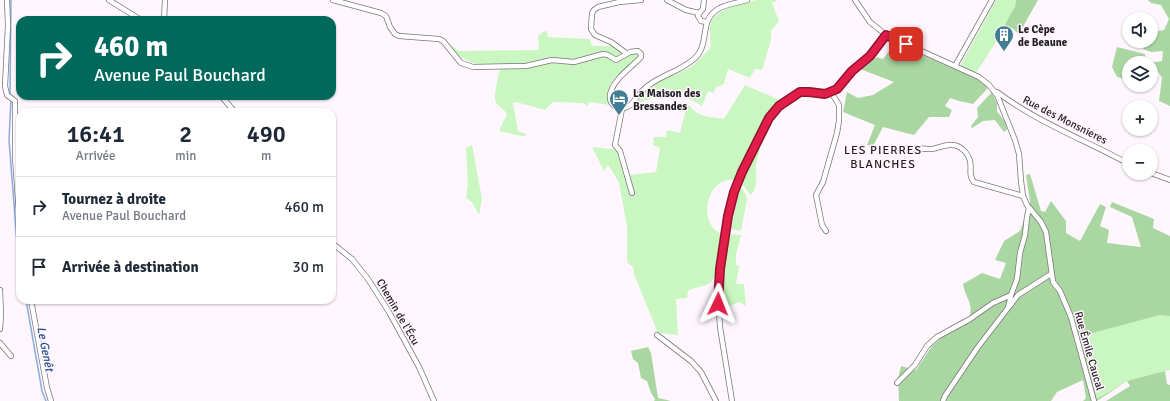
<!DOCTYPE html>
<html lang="fr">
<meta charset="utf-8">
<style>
body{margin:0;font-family:Signika,sans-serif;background:#f6f6f7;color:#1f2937;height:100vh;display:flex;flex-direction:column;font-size:15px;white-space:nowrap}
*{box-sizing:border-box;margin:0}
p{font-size:13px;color:#747a83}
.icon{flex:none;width:22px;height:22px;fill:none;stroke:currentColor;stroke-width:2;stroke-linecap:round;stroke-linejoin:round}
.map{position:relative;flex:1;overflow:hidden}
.details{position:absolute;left:16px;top:108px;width:320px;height:196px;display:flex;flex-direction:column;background:#fff;border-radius:12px;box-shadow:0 1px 3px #0004}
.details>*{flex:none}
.hud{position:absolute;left:16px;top:16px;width:320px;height:84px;border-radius:12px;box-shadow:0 1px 3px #0004;background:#00695c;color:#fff;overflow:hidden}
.controls{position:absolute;left:1122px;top:12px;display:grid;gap:8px}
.controls a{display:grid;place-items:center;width:36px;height:36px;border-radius:50%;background:#fff;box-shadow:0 1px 3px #0004;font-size:20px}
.pin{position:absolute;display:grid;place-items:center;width:34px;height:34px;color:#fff;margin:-17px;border-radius:8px;box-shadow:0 2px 6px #0006}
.me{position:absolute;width:44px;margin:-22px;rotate:2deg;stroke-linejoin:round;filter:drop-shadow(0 0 3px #0008)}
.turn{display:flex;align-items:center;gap:14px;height:84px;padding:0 12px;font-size:18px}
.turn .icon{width:52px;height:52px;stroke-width:2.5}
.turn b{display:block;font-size:28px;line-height:34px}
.eta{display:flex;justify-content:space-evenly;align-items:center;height:68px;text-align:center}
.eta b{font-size:24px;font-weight:600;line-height:28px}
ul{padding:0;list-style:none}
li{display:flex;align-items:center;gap:12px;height:60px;padding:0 12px;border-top:1px solid #e0e1e3}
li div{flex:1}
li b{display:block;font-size:15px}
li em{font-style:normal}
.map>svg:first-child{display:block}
.green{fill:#caf7c1}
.forest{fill:#aad6a2}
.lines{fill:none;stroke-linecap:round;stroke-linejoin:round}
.stream{stroke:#89ade1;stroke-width:1.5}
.minor-casing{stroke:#7c747b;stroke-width:6}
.minor{stroke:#fff;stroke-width:4.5}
.route-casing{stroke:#92132f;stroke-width:10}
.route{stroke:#e11d48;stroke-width:7}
.labels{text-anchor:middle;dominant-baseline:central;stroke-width:3;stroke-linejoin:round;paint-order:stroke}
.poi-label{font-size:11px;font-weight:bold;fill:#211e21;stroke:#fff6fe;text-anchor:start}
.street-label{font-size:11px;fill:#211e21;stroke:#fff6fe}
.neighbourhood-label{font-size:12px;letter-spacing:1px;fill:#211e21;stroke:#fff6fe}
.water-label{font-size:12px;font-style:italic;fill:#224f8e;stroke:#fff6fe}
</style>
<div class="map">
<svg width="1170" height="401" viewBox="0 0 1170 401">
<rect width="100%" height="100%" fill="#fff6fe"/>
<!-- green -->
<g class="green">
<path d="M756,0H778L772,3L779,21L771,31V40L762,70L755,69L750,78L728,69L724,84L716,87L714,93L708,91L702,106C696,102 680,95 676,91L671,89L660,90L655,97L636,104C649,81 667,79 689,68C697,63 703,54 710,49C712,41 709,35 710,27C712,8 741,5 756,0Z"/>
<path d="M996,0H1016C1013,18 987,56 976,73L960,66Z"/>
<path d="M547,31L548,37L590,39L592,46H609V39L618,43L625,50H643L644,55L636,67L624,76L617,75C609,85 606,92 610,105L589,102L588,106L583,103L556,102H553L545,110L516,102L513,103L518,131L527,134V135L522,136L499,131L507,114C504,108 496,106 495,100C494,94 499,72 501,65C479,67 465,63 450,47L451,45L459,51L539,50L538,36L543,32Z"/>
<path d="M745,85L780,100L762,122L734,180C706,177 697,225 722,234C721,247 721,278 708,284C702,287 695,287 688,291L687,298L676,299L678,335L658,333L634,274L633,267L628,263L627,258V227L619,182L608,165L604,171L592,147L620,150L630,175L656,172L660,148L653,145L654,137H666L667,130L680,133L687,105L690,106C697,117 712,117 724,119Z"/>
<path d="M472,145L482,199L479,215L472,202L466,198L468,184L466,148Z"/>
<path d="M758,149H760C759,155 756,162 756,168C756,178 758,187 751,195L741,183Z"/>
<path d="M740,186L745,193L747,199L741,231L731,229Z"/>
<path d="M729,234L741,235L736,255V265L739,266L736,284H744L746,306L739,302L727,307L720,290Z"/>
<path d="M1160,315L1170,316V370L1127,381L1097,399L1081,335Z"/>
</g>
<!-- forest -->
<g class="forest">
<path d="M1016,0H1038L1019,34L1012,28L1002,39L999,36L1015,6Z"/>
<path d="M1148,0H1170V106L1159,101L1162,78L1157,70L1151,68V63H1148L1162,61L1163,51L1151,52L1143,49L1148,41H1151V37L1154,32L1164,30L1169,19L1161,5L1151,3Z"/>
<path d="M895,43L978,79L988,88L973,104L959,101L950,98L945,106L952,110L949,117H929L914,135L883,127L873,146L867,145L875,125L843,112L847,92L858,98L873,95L894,82L860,69L877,57L883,59Z"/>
<path d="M1117,47L1145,54L1146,63H1129V80L1117,77L1112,67Z"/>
<path d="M992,92L997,104V111L1005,122L1007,130L1004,132L995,120L983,121L972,128L971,126L978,117L977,108Z"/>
<path d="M1030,174L1041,211L1045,212L1051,201L1066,221V233L1080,241L1100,204L1106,207L1100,226L1109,230L1107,243L1141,247L1132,217L1110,207L1112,202L1154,219L1153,228L1170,236V316L1160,315L1081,336L1097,399L1127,381L1165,371L1167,384L1170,385V401H1106L1130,386L1127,381L1097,401H1083L1086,398L1083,380L1057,392L1051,401H899L898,378L901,366L916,370L932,346L941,338L968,322C975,302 966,301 963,284L982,273L1000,279L1006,263L995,260L1004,241L1020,231L1030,202L1026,175Z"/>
<path d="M648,347L651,353L658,398L671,401H654L655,399L651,393L647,381L641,378L638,363L633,359L631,351Z"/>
</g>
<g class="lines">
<!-- stream -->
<g class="stream">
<path d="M10,96L11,0"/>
<path d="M11,99L9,140L17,243L20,263"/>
<path d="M26,300L42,391L46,401"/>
</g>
<!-- minor casing -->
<g class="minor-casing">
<g id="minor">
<path d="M7,0L8,25L5,86L7,95L15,101V157L20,228"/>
<path d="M109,0L141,20"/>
<path d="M333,0L381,13L386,16L390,27L395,34L399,36L439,39L443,41L461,63L473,67L526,66L552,60L574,62L603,54L608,55L616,60L630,52L638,51L641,54V57C631,68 616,77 611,91C605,107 625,115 634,101C650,76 674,76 694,59C711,44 698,21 718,9C726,4 738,3 747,0"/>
<path d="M667,0L686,10L699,13"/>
<path d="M704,0L703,9L700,12L698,16L701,21L706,22"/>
<path d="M855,0L870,22L886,35L979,77L989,85L997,95L1015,140L1019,154L1021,181L1023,196L1027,205L1041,222L1046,232L1053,282L1060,291L1071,317L1094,401"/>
<path d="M164,20L165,0"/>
<path d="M626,53L611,42L595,35L591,29L592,13L594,10L598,7L619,2L641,0"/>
<path d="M955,66L992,0"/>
<path d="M997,92C1037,122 1085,140 1129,164"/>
<path d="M221,96L235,112"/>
<path d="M622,109L615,145L620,151L632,193"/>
<path d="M910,149C918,148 925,149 932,149C938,148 944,145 950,145C960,144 968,153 970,161C972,169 968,175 974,182L1023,196"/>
<path d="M1151,173L1170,180"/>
<path d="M826,231L822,225L816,195L823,182L837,133L839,121V105L831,92"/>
<path d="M332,243L352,259L368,279L389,312L419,367L434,401"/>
<path d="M0,290L1,314L0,329"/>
<path d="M31,300L47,388L51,401"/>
<path d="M1008,308L1011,295L1017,279L1020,253L1025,235L1027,217L1029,208"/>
<path d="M657,335L691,361L701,372L716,401"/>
<path d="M0,343L11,356"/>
<path d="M897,383L915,365L927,346L937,337L970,319L993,303L1011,295"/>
<path d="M732,401L720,327L718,296L719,277L728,216L734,192L742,172L762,131L776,109L800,92H809L825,94L837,89L852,71L870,56L886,35"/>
<path d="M943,401L945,396L978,347L1018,295L1051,274"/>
</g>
</g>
<!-- minor -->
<use href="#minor" class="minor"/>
</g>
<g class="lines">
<!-- route casing -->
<g class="route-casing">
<path id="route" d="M718,304L720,269L728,216L734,192L742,172L769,118L779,106L800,92H809L825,94L837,89L852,71L870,56L886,35L906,44"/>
</g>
<!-- route -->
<use href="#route" class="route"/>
</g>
<!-- icons -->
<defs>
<g id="building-pin" transform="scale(1)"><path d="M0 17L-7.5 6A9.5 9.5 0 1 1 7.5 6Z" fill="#417d94" stroke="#fff6fe"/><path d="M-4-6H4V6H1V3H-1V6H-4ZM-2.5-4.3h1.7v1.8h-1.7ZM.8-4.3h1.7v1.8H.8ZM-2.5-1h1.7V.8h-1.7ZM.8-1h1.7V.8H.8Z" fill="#fff"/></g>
<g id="hotel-pin" transform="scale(1)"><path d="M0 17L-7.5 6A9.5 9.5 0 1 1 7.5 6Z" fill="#417d94" stroke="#fff6fe"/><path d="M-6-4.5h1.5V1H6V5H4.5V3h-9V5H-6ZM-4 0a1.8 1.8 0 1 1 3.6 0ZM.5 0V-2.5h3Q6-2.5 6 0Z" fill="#fff"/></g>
</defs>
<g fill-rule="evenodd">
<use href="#building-pin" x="1004" y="35"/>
<use href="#hotel-pin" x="619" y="99"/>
</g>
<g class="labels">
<!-- poi labels -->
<g class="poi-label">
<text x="1018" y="29">Le Cèpe<tspan x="1018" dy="13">de Beaune</tspan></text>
<text x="633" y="93">La Maison des<tspan x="633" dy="13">Bressandes</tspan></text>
</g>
<!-- street labels -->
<g class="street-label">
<text transform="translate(1065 120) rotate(27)">Rue des Monsnieres</text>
<text transform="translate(398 312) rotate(60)">Chemin de l'Écu</text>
<text transform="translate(1089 351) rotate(74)">Rue Émile Caucal</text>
</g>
<!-- neighbourhood labels -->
<g class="neighbourhood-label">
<text x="883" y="150">LES PIERRES<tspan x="883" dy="14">BLANCHES</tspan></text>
</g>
<!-- water labels -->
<g class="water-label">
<text transform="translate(45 349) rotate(79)">Le Genêt</text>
</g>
</g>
</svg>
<div class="controls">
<a><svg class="icon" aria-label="sound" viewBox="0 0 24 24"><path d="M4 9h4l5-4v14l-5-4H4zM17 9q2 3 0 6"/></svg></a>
<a><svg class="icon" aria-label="layers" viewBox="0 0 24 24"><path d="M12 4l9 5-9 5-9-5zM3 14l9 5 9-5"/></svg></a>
<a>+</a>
<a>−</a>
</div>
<div class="pin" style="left:906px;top:44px;background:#d93025"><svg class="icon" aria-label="arrive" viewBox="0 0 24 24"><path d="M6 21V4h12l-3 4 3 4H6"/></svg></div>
<svg class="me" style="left:718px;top:304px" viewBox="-20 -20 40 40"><path d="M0-17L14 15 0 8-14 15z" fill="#e11d48" stroke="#fff" stroke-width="4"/></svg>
<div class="hud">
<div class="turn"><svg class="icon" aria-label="right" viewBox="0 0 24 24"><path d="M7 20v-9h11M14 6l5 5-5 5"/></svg><div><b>460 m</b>Avenue Paul Bouchard</div></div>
</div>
<section class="details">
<div class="eta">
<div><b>16:41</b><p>Arrivée</p></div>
<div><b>2</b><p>min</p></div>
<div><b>490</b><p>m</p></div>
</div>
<ul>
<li><svg class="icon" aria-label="right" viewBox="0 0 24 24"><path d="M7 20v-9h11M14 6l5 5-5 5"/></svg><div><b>Tournez à droite</b><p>Avenue Paul Bouchard</p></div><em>460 m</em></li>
<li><svg class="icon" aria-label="arrive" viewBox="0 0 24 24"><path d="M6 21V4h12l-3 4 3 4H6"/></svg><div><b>Arrivée à destination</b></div><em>30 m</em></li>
</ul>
</section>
</div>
